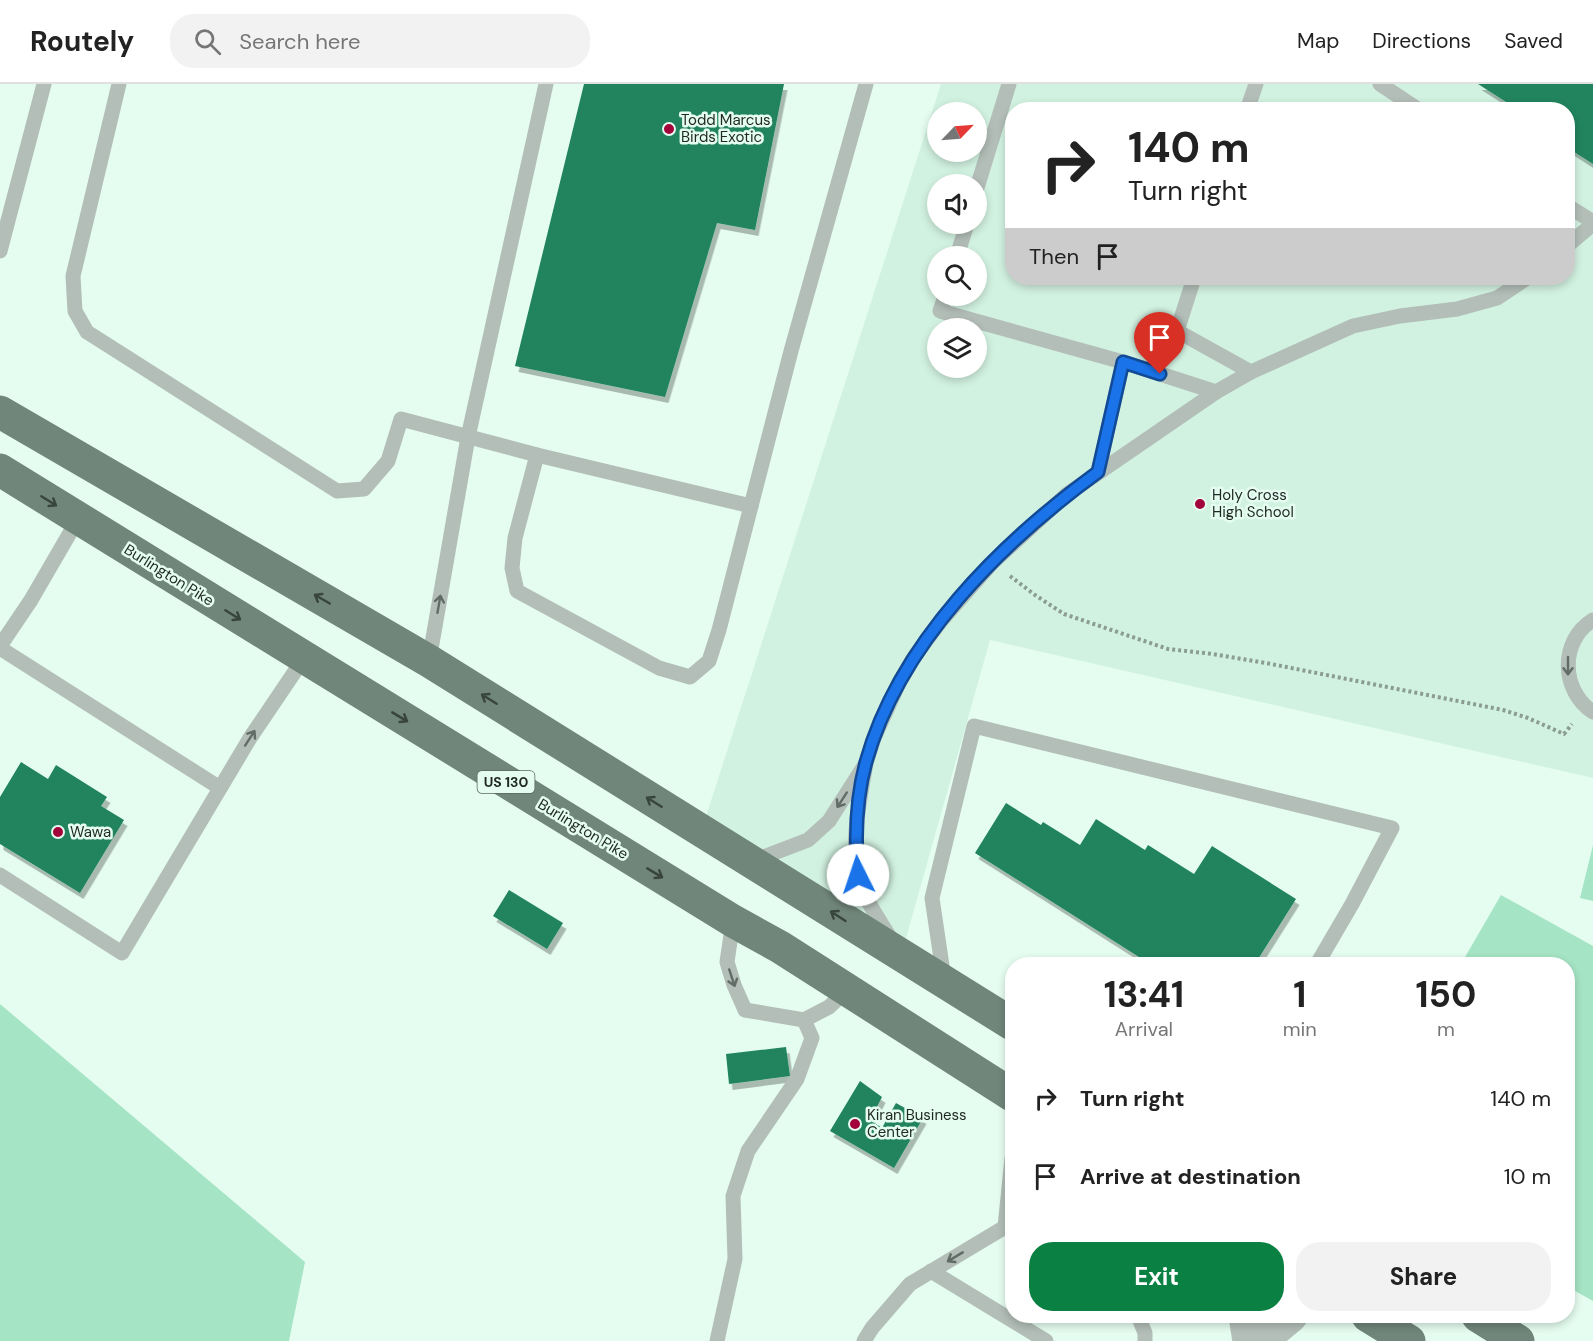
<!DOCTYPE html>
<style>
body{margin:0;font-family:"DM Sans",sans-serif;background:#f2f2f2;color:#222;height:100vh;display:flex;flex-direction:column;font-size:22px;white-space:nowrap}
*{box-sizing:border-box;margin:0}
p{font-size:20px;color:#767676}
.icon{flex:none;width:33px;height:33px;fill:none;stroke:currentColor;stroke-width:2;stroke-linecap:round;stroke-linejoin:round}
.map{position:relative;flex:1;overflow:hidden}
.drawer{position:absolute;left:1005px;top:873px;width:570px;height:366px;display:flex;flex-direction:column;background:#fff;border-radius:24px;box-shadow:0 3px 9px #0003}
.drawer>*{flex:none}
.hud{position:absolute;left:1005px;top:18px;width:570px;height:183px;border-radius:24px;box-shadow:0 3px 9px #0003;background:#fff;color:#222;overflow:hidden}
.needle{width:39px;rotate:65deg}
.fabs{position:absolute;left:927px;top:18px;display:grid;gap:12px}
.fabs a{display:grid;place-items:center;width:60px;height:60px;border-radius:50%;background:#fff;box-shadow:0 3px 9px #0003;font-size:30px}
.pin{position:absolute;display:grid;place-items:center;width:51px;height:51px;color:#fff;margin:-62px -26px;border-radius:50% 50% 50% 0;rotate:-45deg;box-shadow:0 0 6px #0007}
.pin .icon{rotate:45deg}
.me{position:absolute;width:66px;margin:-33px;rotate:356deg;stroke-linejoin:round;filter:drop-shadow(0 0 4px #0008)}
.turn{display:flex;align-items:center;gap:21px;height:126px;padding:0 24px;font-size:27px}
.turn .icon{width:78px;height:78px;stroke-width:2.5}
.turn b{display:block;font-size:42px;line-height:51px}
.then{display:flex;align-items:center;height:57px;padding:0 24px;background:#0003;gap:12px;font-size:22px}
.eta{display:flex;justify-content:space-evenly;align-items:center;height:102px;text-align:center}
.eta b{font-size:36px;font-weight:700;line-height:42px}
.action{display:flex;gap:12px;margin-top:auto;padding:12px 24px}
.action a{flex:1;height:69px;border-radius:24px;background:#0b8043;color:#fff;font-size:24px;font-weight:700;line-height:69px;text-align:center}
.action a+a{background:#f2f2f2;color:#222}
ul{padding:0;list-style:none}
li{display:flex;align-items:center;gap:18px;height:78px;padding:0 24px}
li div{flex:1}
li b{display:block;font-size:22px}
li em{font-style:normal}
header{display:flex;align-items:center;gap:36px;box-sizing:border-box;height:84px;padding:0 30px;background:#fff;border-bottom:2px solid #e0e0e0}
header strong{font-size:28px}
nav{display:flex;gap:33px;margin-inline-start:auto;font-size:21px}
.search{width:420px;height:54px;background:#f2f2f2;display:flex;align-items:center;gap:15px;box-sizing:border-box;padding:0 21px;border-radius:24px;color:#767676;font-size:22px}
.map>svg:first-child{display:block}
.built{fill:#d2f2e1;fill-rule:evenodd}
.green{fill:#a5e4c4}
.building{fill:#20845e;filter:url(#shadow)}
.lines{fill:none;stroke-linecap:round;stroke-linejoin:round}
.path{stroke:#8b9c93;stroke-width:4;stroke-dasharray:3 3;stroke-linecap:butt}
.service{stroke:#b3beb8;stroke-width:15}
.tertiary{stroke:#b3beb8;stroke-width:33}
.trunk{stroke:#71867a;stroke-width:33}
.oneway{stroke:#38443e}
.oneway2{stroke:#626c67}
.route-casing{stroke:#114b97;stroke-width:15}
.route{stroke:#1a73e8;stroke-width:10}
.poi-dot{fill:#a2033b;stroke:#e5fdf0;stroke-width:2}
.labels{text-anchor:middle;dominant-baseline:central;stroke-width:5;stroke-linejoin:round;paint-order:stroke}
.shield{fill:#e5fdf0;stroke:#5a6861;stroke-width:1.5}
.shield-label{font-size:14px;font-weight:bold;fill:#1f2824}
.poi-label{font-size:15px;fill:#1f2824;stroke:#e5fdf0;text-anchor:start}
.street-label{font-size:15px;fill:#1f2824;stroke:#e5fdf0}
</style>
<header>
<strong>Routely</strong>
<div class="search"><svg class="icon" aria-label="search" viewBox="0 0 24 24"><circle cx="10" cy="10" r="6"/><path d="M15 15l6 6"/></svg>Search here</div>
<nav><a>Map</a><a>Directions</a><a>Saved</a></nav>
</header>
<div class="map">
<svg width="1593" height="1257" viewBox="0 0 1593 1257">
<defs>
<filter id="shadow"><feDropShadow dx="3.5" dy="6" stdDeviation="0" flood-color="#0004"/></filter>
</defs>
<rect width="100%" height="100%" fill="#e5fdf0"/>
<!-- built -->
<path class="built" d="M941,0H1593V694L990,556L901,872L701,748ZM1012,26H1568V194H1012ZM938,28H976V68H938ZM938,100H976V140H938ZM938,172H976V212H938ZM938,244H976V284H938Z"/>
<!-- green -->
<g class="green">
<path d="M1593,761V817L1580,814Z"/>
<path d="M1501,811L1593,862V1217L1568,1203V880H1461Z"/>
<path d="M0,920L305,1178L289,1257H0Z"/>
</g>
<!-- building -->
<g class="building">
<path d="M584,0H784L755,146L717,139L665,313L515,282Z"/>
<path d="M1478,0H1593V80L1568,64V26H1512L1514,23Z"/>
<path d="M21,678L48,695L56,681L107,713L101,722L124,736L80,809L0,760V713Z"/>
<path d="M1006,719L1041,741L1043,738L1080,761L1096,735L1145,766L1148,761L1194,790L1212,762L1296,815L1255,880H1150L975,769Z"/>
<path d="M509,806L563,839L547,865L493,832Z"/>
<path d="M786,963L790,992L729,1000L726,970Z"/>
<path d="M860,997L882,1013L870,1036L882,1044L896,1019L923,1034L894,1084L830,1047Z"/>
</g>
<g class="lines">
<!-- path -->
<path class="path" d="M1010,492L1035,511L1064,530L1168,565L1213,570L1271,580L1503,626L1528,634L1564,650L1572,640"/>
<!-- service -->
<g class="service">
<path d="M119,0L73,192L75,227L87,248L337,407L364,405L388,377L401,335L537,371L515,454L512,484L517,507L659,584L690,593L709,577L719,546L791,267L866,0"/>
<path d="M1380,0L1419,26"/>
<path d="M1247,26L1256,0"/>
<path d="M976,107L1009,0"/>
<path d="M1568,122L1593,138"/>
<path d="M1568,161L1593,140"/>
<path d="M0,167L44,0"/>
<path d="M957,172L967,140"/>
<path d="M1194,194L1177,247L1251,288"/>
<path d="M945,212L940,227L1123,278L1216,308"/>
<path d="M537,371L751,422"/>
<path d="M1098,388L1123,278"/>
<path d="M1593,536C1559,557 1561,607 1593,628"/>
<path d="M0,562L31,516L78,435"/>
<path d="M0,564L220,704"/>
<path d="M429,577L468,353L546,0"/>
<path d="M866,679L874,654L899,599L914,573L940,538L992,479L1066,411L1216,308L1251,288L1353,242L1400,232L1457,225L1497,214L1527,194"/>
<path d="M753,777L808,756L829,737L866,679C860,716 851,754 858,790C862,813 880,836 892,857"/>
<path d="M0,791L122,869L250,654L304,574"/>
<path d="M733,837L727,878L734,901L745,926L804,936L829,923L846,907"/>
<path d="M944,895L932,814L974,642L1392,744L1352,820L1317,880"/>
<path d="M1005,1143L1012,1074"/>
<path d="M931,1187L1046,1257"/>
<path d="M1138,1232L1145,1249V1257"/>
<path d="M717,1257L735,1175L733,1112L748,1067L797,995L812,954L804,936"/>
<path d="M864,1257L872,1244L910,1200L1005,1143"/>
</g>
<!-- tertiary -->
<g class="tertiary">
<path d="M1245,1232L1249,1257"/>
<path d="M1261,1257L1291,1232"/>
</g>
<!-- trunk -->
<g class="trunk">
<path d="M0,328L429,577L1012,940"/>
<path d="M0,386L733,837L780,863L1012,1011"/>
<path d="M1368,1232L1409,1257"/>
<path d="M1478,1232L1518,1257"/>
</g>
</g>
<!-- one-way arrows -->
<defs><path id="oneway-shaft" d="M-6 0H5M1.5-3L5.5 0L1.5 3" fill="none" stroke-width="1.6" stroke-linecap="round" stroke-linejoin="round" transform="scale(1.5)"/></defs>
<g class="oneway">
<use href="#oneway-shaft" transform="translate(49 417) rotate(32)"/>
<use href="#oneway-shaft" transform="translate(322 515) rotate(-150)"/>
<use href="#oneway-shaft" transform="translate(233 531) rotate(32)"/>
<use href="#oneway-shaft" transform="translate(489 615) rotate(-148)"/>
<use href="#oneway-shaft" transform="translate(400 633) rotate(31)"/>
<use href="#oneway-shaft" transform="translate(654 718) rotate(-148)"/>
<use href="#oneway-shaft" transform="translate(655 789) rotate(31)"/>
<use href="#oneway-shaft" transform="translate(838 832) rotate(-147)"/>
</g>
<g class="oneway2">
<use href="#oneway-shaft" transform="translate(439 520) rotate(-80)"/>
<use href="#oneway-shaft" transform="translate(1568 582) rotate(90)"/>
<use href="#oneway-shaft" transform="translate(250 654) rotate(-57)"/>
<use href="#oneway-shaft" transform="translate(842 716) rotate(123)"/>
<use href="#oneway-shaft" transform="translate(732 894) rotate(72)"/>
<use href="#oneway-shaft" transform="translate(955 1173) rotate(149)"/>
</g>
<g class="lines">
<!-- route casing -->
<g class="route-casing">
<path id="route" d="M858,791C855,755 856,714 866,678C899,559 1002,458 1098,388L1123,278L1160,290"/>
</g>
<!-- route -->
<use href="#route" class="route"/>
</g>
<!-- markers -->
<g class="poi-dot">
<circle cx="669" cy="45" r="6"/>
<circle cx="1200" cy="420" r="6"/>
<circle cx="58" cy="748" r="6"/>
<circle cx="855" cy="1040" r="6"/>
</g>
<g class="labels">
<!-- shield labels -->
<rect class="shield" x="477.5" y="687" width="57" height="22" rx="4.5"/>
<g class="shield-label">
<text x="506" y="698">US 130</text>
</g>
<!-- poi labels -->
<g class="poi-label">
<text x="681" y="36">Todd Marcus<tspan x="681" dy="17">Birds Exotic</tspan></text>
<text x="1212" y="411">Holy Cross<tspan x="1212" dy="17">High School</tspan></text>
<text x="70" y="748">Wawa</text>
<text x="867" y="1031">Kiran Business<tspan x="867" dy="17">Center</tspan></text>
</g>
<!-- street labels -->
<g class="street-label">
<text transform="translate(169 491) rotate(32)">Burlington Pike</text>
<text transform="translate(583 745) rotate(31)">Burlington Pike</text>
</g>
</g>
</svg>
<div class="fabs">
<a><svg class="needle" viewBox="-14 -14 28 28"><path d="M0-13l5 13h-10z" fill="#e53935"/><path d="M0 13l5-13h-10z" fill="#767676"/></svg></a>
<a><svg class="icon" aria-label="sound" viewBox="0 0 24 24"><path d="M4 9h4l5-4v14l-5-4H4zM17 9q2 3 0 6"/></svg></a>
<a><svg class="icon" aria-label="search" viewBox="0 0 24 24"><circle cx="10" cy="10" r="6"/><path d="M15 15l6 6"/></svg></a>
<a><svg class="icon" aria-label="layers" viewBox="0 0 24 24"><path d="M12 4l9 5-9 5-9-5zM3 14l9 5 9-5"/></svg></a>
</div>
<div class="pin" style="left:1160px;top:290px;background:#d93025"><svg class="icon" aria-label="arrive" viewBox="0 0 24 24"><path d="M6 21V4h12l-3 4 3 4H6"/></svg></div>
<svg class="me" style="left:858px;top:791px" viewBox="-20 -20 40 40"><circle r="19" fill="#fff"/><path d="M0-13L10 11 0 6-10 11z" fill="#1a73e8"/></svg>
<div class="hud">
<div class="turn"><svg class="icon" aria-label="right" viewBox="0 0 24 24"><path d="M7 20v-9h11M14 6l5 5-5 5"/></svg><div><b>140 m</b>Turn right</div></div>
<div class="then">Then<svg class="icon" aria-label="arrive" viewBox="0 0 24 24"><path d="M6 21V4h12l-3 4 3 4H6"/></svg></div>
</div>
<section class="drawer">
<div class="eta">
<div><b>13:41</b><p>Arrival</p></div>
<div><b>1</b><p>min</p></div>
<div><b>150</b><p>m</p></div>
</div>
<ul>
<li><svg class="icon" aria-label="right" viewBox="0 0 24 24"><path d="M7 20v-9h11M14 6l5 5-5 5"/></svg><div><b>Turn right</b></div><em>140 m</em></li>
<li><svg class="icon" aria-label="arrive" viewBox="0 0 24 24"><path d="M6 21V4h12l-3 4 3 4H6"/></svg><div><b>Arrive at destination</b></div><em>10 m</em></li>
</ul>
<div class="action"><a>Exit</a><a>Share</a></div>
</section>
</div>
